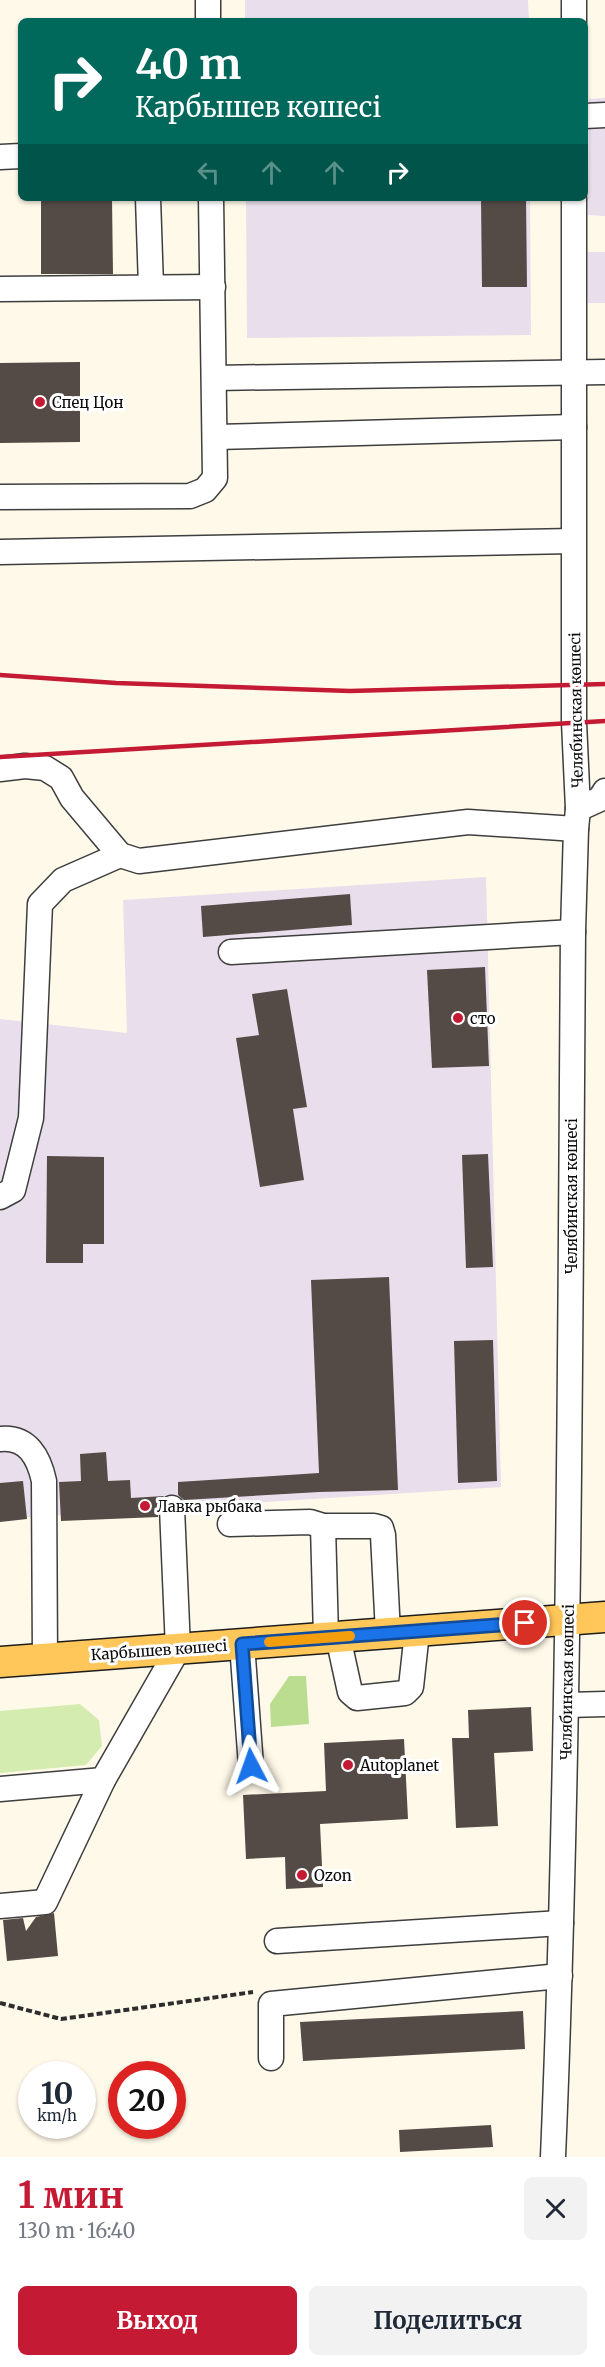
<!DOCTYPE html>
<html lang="ru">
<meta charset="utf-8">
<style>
body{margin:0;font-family:Merriweather,serif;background:#f2f2f3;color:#1f2937;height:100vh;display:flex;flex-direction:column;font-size:22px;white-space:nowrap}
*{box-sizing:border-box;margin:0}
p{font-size:20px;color:#747a83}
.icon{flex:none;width:33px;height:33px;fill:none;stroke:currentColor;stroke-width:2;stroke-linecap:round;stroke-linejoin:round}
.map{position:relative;height:2157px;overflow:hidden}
.sheet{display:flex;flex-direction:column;background:#fff;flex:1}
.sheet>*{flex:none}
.guide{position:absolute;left:18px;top:18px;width:570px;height:183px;border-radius:9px;box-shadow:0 2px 4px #0004;background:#00695c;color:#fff;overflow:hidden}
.speed{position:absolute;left:18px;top:2061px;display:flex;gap:12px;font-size:30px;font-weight:700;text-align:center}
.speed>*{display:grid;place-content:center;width:78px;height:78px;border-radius:50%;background:#fff;box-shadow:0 2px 4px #0004;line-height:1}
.speed small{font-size:15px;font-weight:400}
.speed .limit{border:9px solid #d22;background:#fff;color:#111}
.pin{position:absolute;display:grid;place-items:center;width:51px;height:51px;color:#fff;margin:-26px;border:3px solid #fff;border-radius:50%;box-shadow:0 2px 6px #0007}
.me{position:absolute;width:66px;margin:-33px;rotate:356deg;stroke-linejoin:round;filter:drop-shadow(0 0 4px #0008)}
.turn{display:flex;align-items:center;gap:21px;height:126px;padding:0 18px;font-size:27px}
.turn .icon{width:78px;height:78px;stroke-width:2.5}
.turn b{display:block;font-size:42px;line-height:51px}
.lanes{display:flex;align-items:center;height:57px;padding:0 18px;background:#0003;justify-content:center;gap:30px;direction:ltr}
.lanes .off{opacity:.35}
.round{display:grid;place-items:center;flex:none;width:63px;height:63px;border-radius:9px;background:#f2f2f3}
.overview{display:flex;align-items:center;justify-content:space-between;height:102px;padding:0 18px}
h1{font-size:36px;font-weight:700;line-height:45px;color:#c41a33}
.button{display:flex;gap:12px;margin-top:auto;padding:12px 18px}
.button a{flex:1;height:69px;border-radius:9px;background:#c41a33;color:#fff;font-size:24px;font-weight:700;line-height:69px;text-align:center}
.button a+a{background:#f2f2f3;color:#1f2937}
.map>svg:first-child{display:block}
.industrial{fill:#e9deeb}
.green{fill:#d5ecb1}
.forest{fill:#badd8f}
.building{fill:#544b47}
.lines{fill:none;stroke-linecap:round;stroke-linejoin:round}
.minor-casing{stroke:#3e3e3e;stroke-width:27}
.major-casing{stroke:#1c1c1c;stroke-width:33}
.path{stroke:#2d2d2d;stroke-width:4;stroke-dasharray:6 3;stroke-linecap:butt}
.minor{stroke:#fff;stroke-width:24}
.major{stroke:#ffc759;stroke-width:30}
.rail{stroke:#c41a33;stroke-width:4.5}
.route-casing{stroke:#114b97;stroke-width:15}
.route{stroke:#1a73e8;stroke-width:10}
.slow{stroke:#f59e0b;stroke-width:10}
.poi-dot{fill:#c41a33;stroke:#fff;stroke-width:2}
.labels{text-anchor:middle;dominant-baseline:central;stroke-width:6;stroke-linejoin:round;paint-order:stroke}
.poi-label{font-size:15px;fill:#0b0b0b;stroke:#fff;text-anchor:start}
.street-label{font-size:15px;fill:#0b0b0b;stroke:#fff}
</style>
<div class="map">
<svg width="605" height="2157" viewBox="0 0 605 2157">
<rect width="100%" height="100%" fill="#fff9e9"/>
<!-- industrial -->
<g class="industrial">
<path d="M245,0H528L529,21H245Z"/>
<path d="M605,98V216L588,215L589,99Z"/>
<path d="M246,198H530L531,335L247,338Z"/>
<rect x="588" y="252" width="17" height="51"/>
<path d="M486,877L501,1487L0,1519V1019L127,1033L123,900Z"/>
</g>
<!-- green -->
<path class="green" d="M80,1704L99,1720L102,1746L86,1765L0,1773V1711Z"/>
<!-- forest -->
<path class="forest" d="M289,1676H306L309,1724L271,1727L270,1704Z"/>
<!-- building -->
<g class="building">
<path d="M41,198H112L113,274H41Z"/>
<path d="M481,198H526L527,287H482Z"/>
<path d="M80,362V442L0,443V363Z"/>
<path d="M350,894L352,925L203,937L201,906Z"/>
<path d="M485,967L489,1066L432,1068L427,970Z"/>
<path d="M287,989L307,1107L293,1109L304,1180L260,1187L236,1038L259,1035L252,994Z"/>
<path d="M488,1154L493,1267L466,1268L462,1155Z"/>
<path d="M47,1156L104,1157V1244H83V1263H46Z"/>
<path d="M389,1277L398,1490L319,1492L184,1500L178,1495V1482L319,1473L311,1280Z"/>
<path d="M493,1340L497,1481L458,1483L454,1341Z"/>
<path d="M106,1452L108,1481L130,1480L131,1498L164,1496L159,1502L158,1517L61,1521L59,1482L81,1481L80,1454Z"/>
<path d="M23,1481L27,1519L0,1522V1483Z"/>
<path d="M531,1707L533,1751L494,1753L498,1826L456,1828L452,1738H469L468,1710Z"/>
<path d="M404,1739L408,1819L320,1824L323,1887L286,1889L285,1857L246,1859L243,1795L326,1791L324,1743Z"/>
<path d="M54,1913L58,1956L7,1961L3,1920L23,1918L26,1931L36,1917Z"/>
<path d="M523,2011L525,2049L303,2061L300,2022Z"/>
<path d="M491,2125L493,2147L400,2152L399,2130Z"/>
</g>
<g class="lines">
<!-- minor casing -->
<g class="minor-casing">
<g id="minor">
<path d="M208,0V21"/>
<path d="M574,0V21"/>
<path d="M585,116L605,115"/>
<path d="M0,157L21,156"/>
<path d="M148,198L151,287"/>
<path d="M0,289L213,287"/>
<path d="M215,378L605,372"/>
<path d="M216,437L574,427"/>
<path d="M0,497L190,496L205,490L215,478L211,198"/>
<path d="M0,552L573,541"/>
<path d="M0,769L25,766L45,768L61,778L72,798L120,855L139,861L468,822L576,829"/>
<path d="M578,809L600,799L605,791"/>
<path d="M231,952L573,932"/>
<path d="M0,1197L13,1190L31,1118L40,904L63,880L120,855"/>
<path d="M0,1439C28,1436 39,1458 44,1481L45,1659"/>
<path d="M230,1524L310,1522L323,1526H374L381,1528L383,1535L388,1633"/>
<path d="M323,1526L326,1637"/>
<path d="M338,1637L350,1692L357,1698L405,1693L411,1687L417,1632"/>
<path d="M242,1644L251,1766"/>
<path d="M567,1705L605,1704"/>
<path d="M0,1789L103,1780"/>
<path d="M0,1906L45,1902L103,1780L178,1649L172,1508"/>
<path d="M277,1941L561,1923"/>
<path d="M271,2058V2004L560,1976"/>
<path d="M553,2157C570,1749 570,1340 573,932L576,829L578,809L574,722V198"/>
</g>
</g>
<!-- major casing -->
<g class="major-casing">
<path id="major" d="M0,1662L605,1617"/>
</g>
<!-- path -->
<path class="path" d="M0,2003L61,2019L253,1992"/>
<!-- minor -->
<use href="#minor" class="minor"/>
<!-- major -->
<use href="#major" class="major"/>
<!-- rail -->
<g class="rail">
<path d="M0,675L116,683L350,691L605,684"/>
<path d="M0,757L605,721"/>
</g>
</g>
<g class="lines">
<!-- route casing -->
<g class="route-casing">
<path id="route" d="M251,1766L242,1644L525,1623"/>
</g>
<!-- route -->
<use href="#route" class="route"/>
<!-- slow -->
<path class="slow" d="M269,1642L350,1636"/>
</g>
<!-- markers -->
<g class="poi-dot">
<circle cx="40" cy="402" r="6"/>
<circle cx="458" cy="1018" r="6"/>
<circle cx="145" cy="1506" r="6"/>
<circle cx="348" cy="1765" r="6"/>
<circle cx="302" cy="1875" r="6"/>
</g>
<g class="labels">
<!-- poi labels -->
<g class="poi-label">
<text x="52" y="402">Спец Цон</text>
<text x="470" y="1018">сто</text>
<text x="157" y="1506">Лавка рыбака</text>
<text x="360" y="1765">Autoplanet</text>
<text x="314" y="1875">Ozon</text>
</g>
<!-- street labels -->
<g class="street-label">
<text transform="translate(576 710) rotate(-91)">Челябинская көшесі</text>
<text transform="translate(571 1196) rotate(-90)">Челябинская көшесі</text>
<text transform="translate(159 1650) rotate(-4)">Карбышев көшесі</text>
<text transform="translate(567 1682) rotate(-89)">Челябинская көшесі</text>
</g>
</g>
</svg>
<div class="speed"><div>10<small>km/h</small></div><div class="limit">20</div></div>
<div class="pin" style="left:525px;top:1623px;background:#d93025"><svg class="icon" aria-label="arrive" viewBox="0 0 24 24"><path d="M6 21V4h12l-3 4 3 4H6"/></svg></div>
<svg class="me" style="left:251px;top:1766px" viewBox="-20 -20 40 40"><path d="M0-17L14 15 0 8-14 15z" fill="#1a73e8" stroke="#fff" stroke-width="4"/></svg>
<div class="guide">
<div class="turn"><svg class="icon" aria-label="right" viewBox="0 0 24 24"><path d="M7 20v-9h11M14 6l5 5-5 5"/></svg><div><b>40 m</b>Карбышев көшесі</div></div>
<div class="lanes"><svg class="icon off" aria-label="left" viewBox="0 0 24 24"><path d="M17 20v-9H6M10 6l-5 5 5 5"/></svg><svg class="icon off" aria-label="ahead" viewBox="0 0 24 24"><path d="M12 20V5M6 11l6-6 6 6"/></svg><svg class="icon off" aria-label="ahead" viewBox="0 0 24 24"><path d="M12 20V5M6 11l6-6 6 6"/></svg><svg class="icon" aria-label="right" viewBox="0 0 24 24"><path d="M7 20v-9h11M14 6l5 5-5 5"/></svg></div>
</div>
</div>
<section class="sheet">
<div class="overview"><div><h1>1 мин</h1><p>130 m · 16:40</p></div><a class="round"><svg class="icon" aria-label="close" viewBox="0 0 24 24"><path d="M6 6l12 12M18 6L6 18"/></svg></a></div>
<div class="button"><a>Выход</a><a>Поделиться</a></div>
</section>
